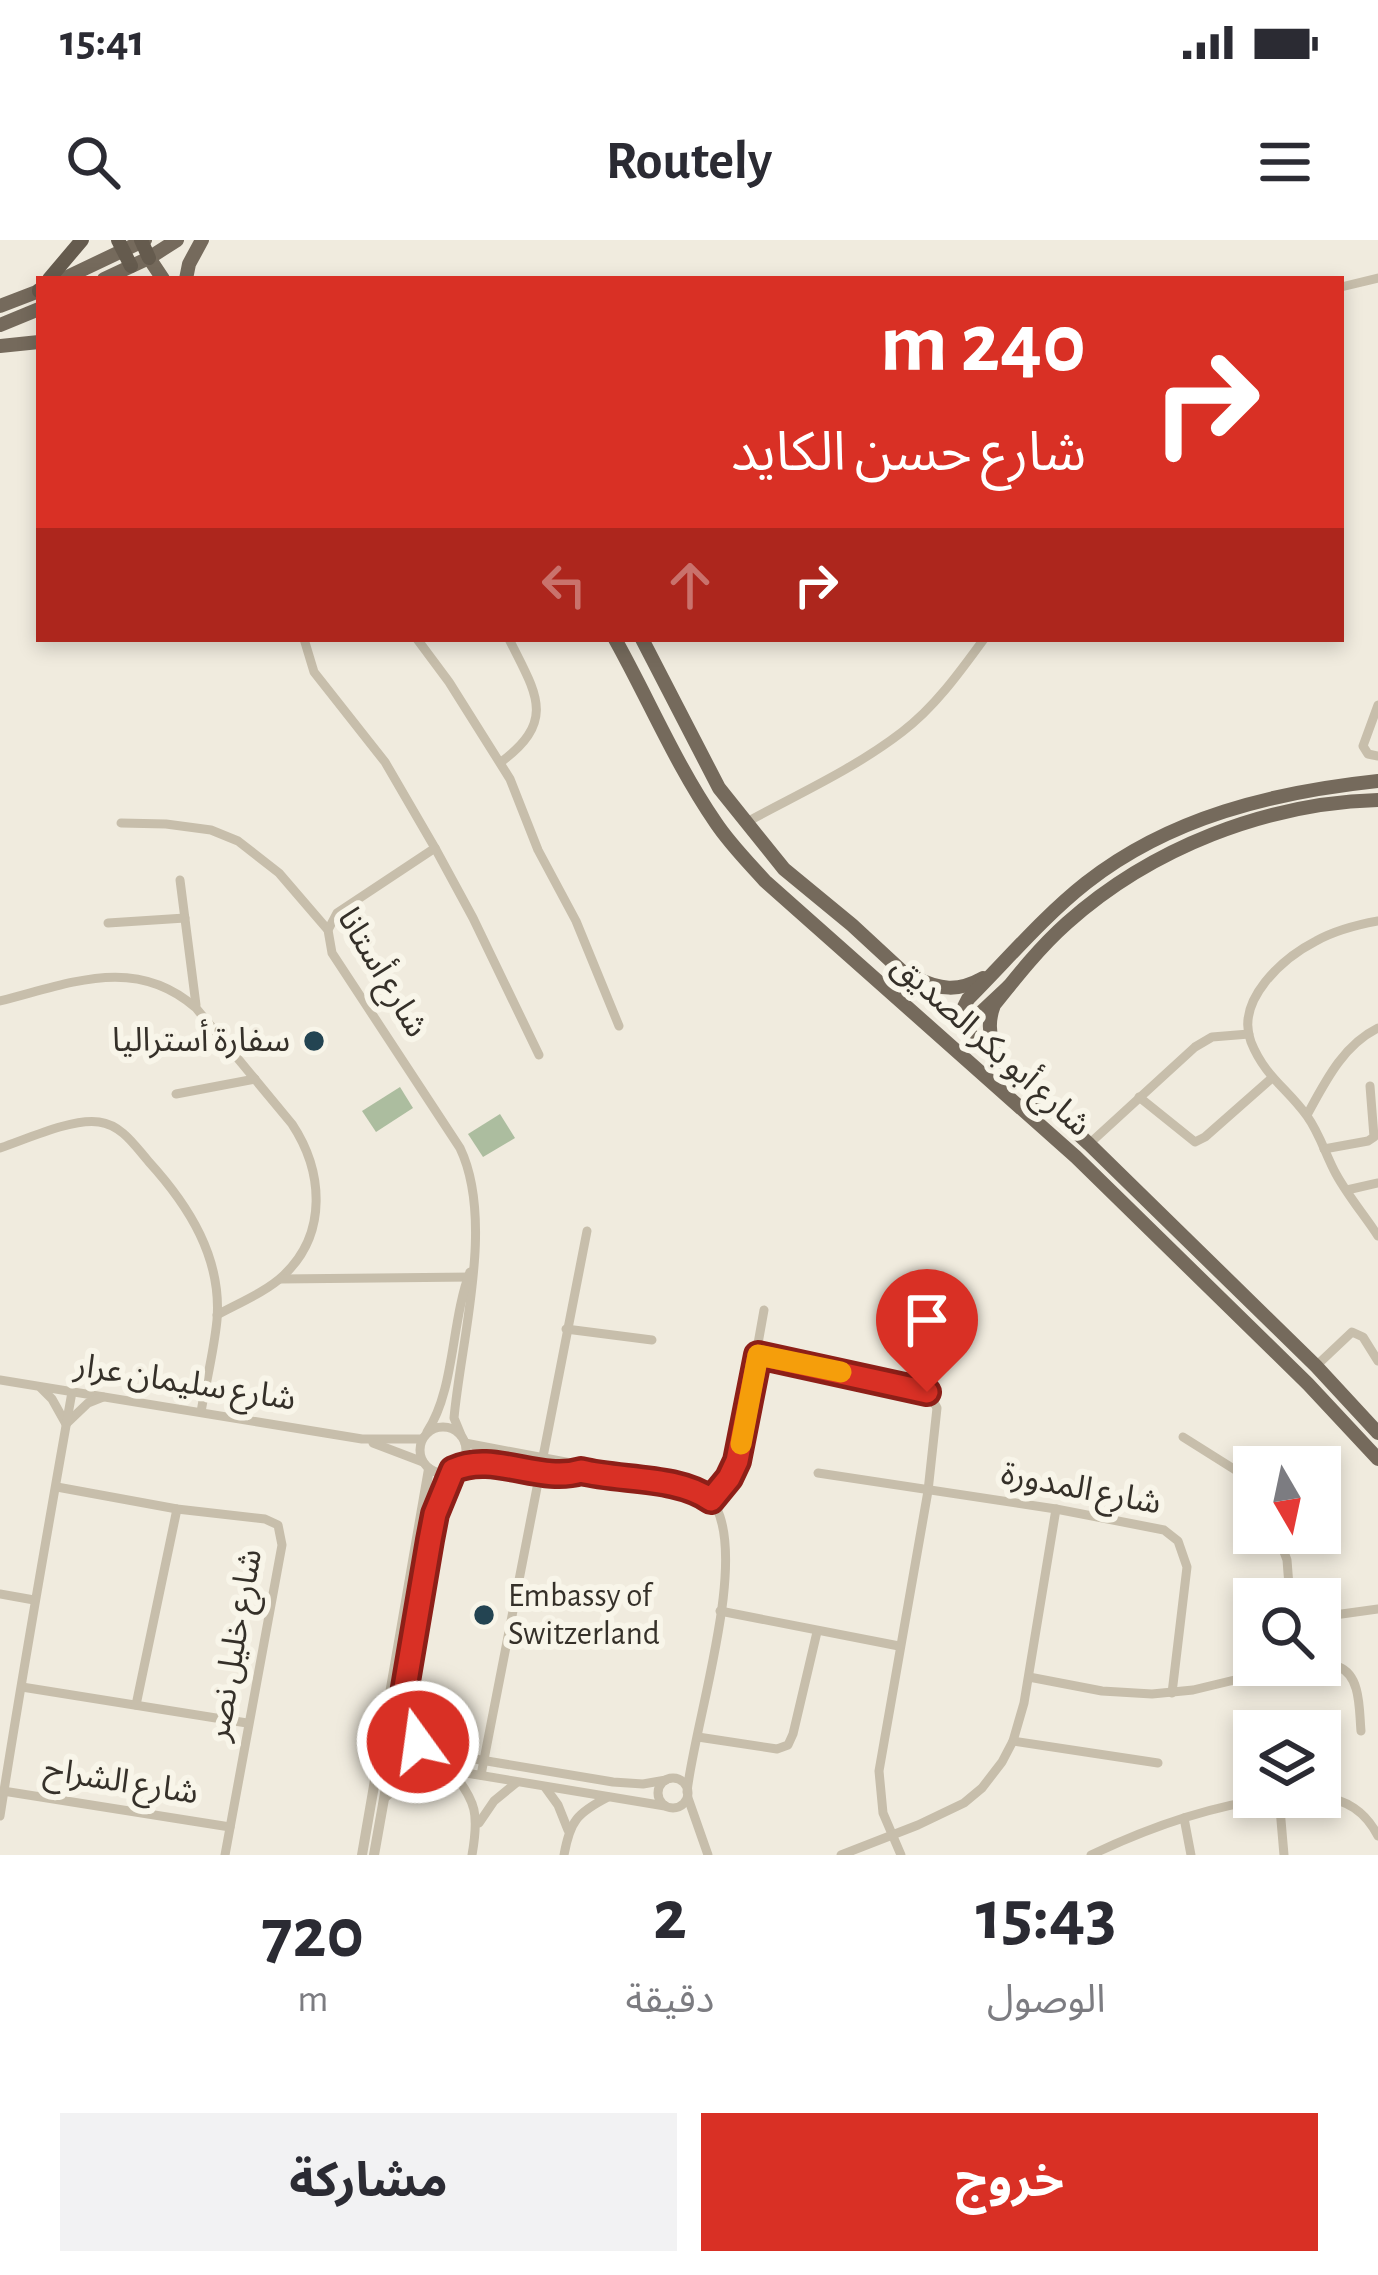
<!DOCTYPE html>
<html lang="ar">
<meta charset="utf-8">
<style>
body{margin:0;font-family:"Alegreya Sans","Noto Sans Arabic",sans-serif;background:#f2f2f3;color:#2b2b33;direction:rtl;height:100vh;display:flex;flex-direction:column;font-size:45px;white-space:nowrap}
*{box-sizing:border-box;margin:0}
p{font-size:39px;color:#7c7c81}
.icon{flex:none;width:66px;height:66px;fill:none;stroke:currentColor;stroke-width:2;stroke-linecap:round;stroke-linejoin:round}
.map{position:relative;height:1615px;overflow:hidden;direction:ltr}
.side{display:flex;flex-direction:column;background:#fff;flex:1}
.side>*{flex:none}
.guide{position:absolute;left:36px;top:36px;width:1308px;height:366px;border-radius:0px;box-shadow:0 6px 18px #0003;direction:rtl;background:#d93025;color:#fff;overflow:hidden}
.needle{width:78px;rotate:171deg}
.fabs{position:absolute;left:1233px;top:1206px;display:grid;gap:24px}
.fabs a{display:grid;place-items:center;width:108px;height:108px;border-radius:0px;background:#fff;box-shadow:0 6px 18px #0003;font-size:60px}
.pin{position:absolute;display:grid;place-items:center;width:102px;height:102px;color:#fff;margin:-123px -51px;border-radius:50% 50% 50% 0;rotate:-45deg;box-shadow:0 0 12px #0007}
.pin .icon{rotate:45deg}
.me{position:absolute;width:132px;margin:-66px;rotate:346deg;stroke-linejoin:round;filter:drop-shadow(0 0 9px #0008)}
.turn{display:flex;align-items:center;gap:42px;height:252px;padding:0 60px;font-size:54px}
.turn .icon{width:156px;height:156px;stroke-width:2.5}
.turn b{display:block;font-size:84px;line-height:102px}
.lanes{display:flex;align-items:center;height:114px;padding:0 60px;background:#0003;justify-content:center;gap:60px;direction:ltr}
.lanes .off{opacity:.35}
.eta{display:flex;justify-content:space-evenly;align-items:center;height:204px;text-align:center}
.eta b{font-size:72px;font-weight:700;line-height:84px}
.action{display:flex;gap:24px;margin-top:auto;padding:24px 60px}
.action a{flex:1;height:138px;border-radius:0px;background:#d93025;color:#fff;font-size:48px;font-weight:700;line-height:138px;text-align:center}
.action a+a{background:#f2f2f3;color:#2b2b33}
.status{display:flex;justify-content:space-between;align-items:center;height:84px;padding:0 60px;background:#fff;direction:ltr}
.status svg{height:33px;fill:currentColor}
header{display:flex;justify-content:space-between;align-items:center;height:156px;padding:0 60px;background:#fff;font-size:54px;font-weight:700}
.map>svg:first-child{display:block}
.green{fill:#acbd9f}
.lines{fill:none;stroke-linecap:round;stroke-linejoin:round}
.minor{stroke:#c7beab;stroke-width:9}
.tertiary{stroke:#c7beab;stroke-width:10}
.primary{stroke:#756a5c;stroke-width:14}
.trunk{stroke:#655b4e;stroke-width:14}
.route-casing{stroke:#8d1f18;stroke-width:30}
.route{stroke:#d93025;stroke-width:21}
.slow{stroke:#f59e0b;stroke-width:21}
.poi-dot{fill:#234452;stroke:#f8f5e9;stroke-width:4.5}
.labels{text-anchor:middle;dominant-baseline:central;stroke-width:12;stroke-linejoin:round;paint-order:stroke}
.street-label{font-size:33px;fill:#353029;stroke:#f8f5e9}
.poi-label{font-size:33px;fill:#353029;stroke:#f8f5e9;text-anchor:end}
</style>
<div class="status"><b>15:41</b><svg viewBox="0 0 49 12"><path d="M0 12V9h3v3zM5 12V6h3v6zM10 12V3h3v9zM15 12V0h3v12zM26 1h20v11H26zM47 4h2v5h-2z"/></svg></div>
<header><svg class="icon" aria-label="menu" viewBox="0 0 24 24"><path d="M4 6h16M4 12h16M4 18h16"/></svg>Routely<svg class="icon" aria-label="search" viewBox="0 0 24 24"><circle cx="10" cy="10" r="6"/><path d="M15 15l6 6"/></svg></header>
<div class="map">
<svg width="1378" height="1615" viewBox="0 0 1378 1615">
<rect width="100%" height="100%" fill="#f0ebde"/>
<!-- green -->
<g class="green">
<path d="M400,847L413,868L376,892L362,871Z"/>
<path d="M500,874L515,898L483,917L468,894Z"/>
</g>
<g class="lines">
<!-- minor -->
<g class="minor">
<path d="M1341,47L1378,38"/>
<path d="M304,399L314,432L385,522L435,608"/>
<path d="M417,399L449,442L510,539L538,610L576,681L619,786"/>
<path d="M1378,465L1363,506L1368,514L1378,516"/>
<path d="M501,522C558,480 535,452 509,399"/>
<path d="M121,583L166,584L211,590L238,601L279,633L328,690L332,713L460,908C495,981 461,1100 454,1178L461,1195"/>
<path d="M745,583C798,554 854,529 902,492C934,468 960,432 984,399"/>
<path d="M180,640L196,765"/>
<path d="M1378,681C1356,685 1336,690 1316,701C1283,718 1235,760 1251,802C1265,837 1288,849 1307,876C1320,894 1326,916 1336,934C1348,956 1365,976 1378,996"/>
<path d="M108,683L185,678"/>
<path d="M328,690L337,673L435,608L473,678L539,815"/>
<path d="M0,761C69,744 135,714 196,768L292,884C323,931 328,993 284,1035C266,1052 239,1063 217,1075"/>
<path d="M176,854L255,839"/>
<path d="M1139,857L1195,902L1205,897L1272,838"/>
<path d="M1307,875C1325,842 1343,805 1378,788"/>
<path d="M1089,904L1195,807L1212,797L1249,794"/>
<path d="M0,908C27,899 72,878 99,882C122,885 135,906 149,922C189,966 222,1018 217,1080C214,1111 206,1142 201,1172"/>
<path d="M1324,909L1368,901L1374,897L1370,846"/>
<path d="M1347,950L1378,943"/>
<path d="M281,1039L472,1037"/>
<path d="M566,1089L652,1100"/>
<path d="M758,1115L922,1150L930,1155L937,1168L928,1251L879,1531L883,1573L901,1615"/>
<path d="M1316,1126L1352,1092L1363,1097L1378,1121"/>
<path d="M0,1140L362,1199H422"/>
<path d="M41,1148L52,1159L66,1184L88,1163L103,1157"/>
<circle cx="443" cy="1210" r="23"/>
<path d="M427,1192C455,1150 451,1081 470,1032"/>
<path d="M1183,1197L1237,1231L1254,1252"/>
<path d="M373,1203L423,1222"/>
<path d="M465,1203L571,1223L581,1231L592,1234L695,1251C704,1254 711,1258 716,1267C747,1326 694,1485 687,1552"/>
<path d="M459,1226C469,1225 480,1224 490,1224C521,1226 551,1240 581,1231"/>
<path d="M818,1233L1056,1269L1164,1290L1178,1301L1187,1327L1172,1453"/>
<path d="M57,1247L177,1269L265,1279L278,1285L282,1305L225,1615"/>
<path d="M711,1260L729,1238L737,1221L764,1070"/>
<path d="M1277,1293L1287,1320L1290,1359"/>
<path d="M0,1354L34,1360"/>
<path d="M720,1371L899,1406"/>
<path d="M1320,1377L1378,1369"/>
<path d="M1029,1437L1102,1451L1152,1454L1193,1450L1251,1436L1339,1427C1361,1436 1359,1469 1361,1491"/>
<path d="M22,1447L247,1483"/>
<path d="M136,1465L177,1269"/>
<path d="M401,1472C409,1492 417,1505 439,1513L613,1542L643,1544L666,1540"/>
<path d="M698,1497L777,1509L788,1505L793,1494L817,1392"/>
<path d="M1013,1501L1158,1523"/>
<path d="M451,1530C477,1562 479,1575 472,1615"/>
<path d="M481,1535L587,991"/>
<circle cx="673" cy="1553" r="15"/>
<path d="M545,1547L558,1565L568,1590"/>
<path d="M3,1551L230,1587"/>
<path d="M1320,1556C1347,1560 1365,1571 1378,1596"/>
<path d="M386,1557L412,1534L442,1529L665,1566"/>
<path d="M1279,1557L1284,1615"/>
<path d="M688,1558L708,1615"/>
<path d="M0,1576C22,1435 47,1293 72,1152"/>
<path d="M1184,1578L1191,1615"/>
<path d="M479,1583L494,1561L516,1543"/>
<path d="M564,1615C570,1581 577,1573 608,1557"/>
<path d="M841,1615L918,1585L964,1563L982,1548L1002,1522L1013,1501L1024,1463L1056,1269"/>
<path d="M1091,1615C1152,1586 1217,1563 1284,1557"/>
</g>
<!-- tertiary -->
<g class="tertiary">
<path d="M362,1615L429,1229"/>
<path d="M374,1615L430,1300L435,1274L453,1230"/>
</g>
<!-- primary -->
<g class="primary">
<path d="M149,18L163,39"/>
<path d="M63,39L145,0"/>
<path d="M104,39L149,18L177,0"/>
<path d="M186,39L189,24L202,0"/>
<path d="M0,66L39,51"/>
<path d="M0,85L39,69"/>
<path d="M0,106L39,102"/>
<path d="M615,399C649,460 676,525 716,583C730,604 748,622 765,641L1076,917L1308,1144L1378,1219"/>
<path d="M642,399L719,548L784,629L852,685L1089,904L1316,1126L1378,1193"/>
<path d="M914,737C940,750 958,752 983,738"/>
<path d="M1009,746L977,776L965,771L964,767L968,759C1007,720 1043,677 1086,643C1170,577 1274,552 1378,541"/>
<path d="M999,816C989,800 987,783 994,765C1017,736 1040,707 1067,683C1151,608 1266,563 1378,560"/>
</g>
<!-- trunk -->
<g class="trunk">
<path d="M118,0L131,26"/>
<path d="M141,0L149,18"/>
<path d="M49,39L82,0"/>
<path d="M39,51V50"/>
</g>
</g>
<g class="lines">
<!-- route casing -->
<g class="route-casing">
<path id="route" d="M418,1502L407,1486L401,1471L430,1300L435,1274L453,1230C493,1211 540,1244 581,1231C621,1241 678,1236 711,1260L729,1238L737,1221L758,1115L927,1152"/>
</g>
<!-- route -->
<use href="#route" class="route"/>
<!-- slow -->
<path class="slow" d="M741,1204L758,1115L841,1132"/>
</g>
<!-- markers -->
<g class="poi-dot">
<circle cx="314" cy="801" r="12"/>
<circle cx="484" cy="1375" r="12"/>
</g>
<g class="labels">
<!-- street labels -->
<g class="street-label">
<text transform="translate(382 733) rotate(59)">شارع أستانا</text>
<text transform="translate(991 806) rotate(42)">شارع أبو بكر الصديق</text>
<text transform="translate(185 1143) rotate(9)">شارع سليمان عرار</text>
<text transform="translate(1081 1249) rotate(11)">شارع المدورة</text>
<text transform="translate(235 1405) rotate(-80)">شارع خليل نصر</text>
<text transform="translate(121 1542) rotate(9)">شارع الشراح</text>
</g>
<!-- poi labels -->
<g class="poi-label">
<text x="290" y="801">سفارة أستراليا</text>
<text x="508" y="1356" text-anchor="start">Embassy of<tspan x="508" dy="38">Switzerland</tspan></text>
</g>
</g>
</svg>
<div class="fabs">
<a><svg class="needle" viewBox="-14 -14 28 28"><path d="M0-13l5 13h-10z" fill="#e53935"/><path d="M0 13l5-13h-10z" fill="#7c7c81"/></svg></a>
<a><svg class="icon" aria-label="search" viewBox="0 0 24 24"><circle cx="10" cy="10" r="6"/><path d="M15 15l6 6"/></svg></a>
<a><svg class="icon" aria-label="layers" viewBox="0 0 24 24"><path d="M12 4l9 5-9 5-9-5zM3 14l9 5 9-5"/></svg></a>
</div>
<div class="pin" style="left:927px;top:1152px;background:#d93025"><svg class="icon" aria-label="arrive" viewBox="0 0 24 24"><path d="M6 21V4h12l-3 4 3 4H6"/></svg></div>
<svg class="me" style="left:418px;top:1502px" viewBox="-20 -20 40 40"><circle r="17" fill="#d93025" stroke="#fff" stroke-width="3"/><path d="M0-11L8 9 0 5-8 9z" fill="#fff"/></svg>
<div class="guide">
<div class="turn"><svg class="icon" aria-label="right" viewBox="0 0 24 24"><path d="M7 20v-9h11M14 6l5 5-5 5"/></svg><div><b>240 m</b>شارع حسن الكايد</div></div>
<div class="lanes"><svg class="icon off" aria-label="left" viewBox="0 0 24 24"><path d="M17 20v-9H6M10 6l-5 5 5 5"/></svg><svg class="icon off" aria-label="ahead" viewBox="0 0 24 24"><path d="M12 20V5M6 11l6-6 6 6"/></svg><svg class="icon" aria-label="right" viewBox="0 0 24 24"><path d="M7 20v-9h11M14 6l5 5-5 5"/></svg></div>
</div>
</div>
<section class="side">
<div class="eta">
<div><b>15:43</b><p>الوصول</p></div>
<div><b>2</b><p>دقيقة</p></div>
<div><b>720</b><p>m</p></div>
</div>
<div class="action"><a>خروج</a><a>مشاركة</a></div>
</section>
